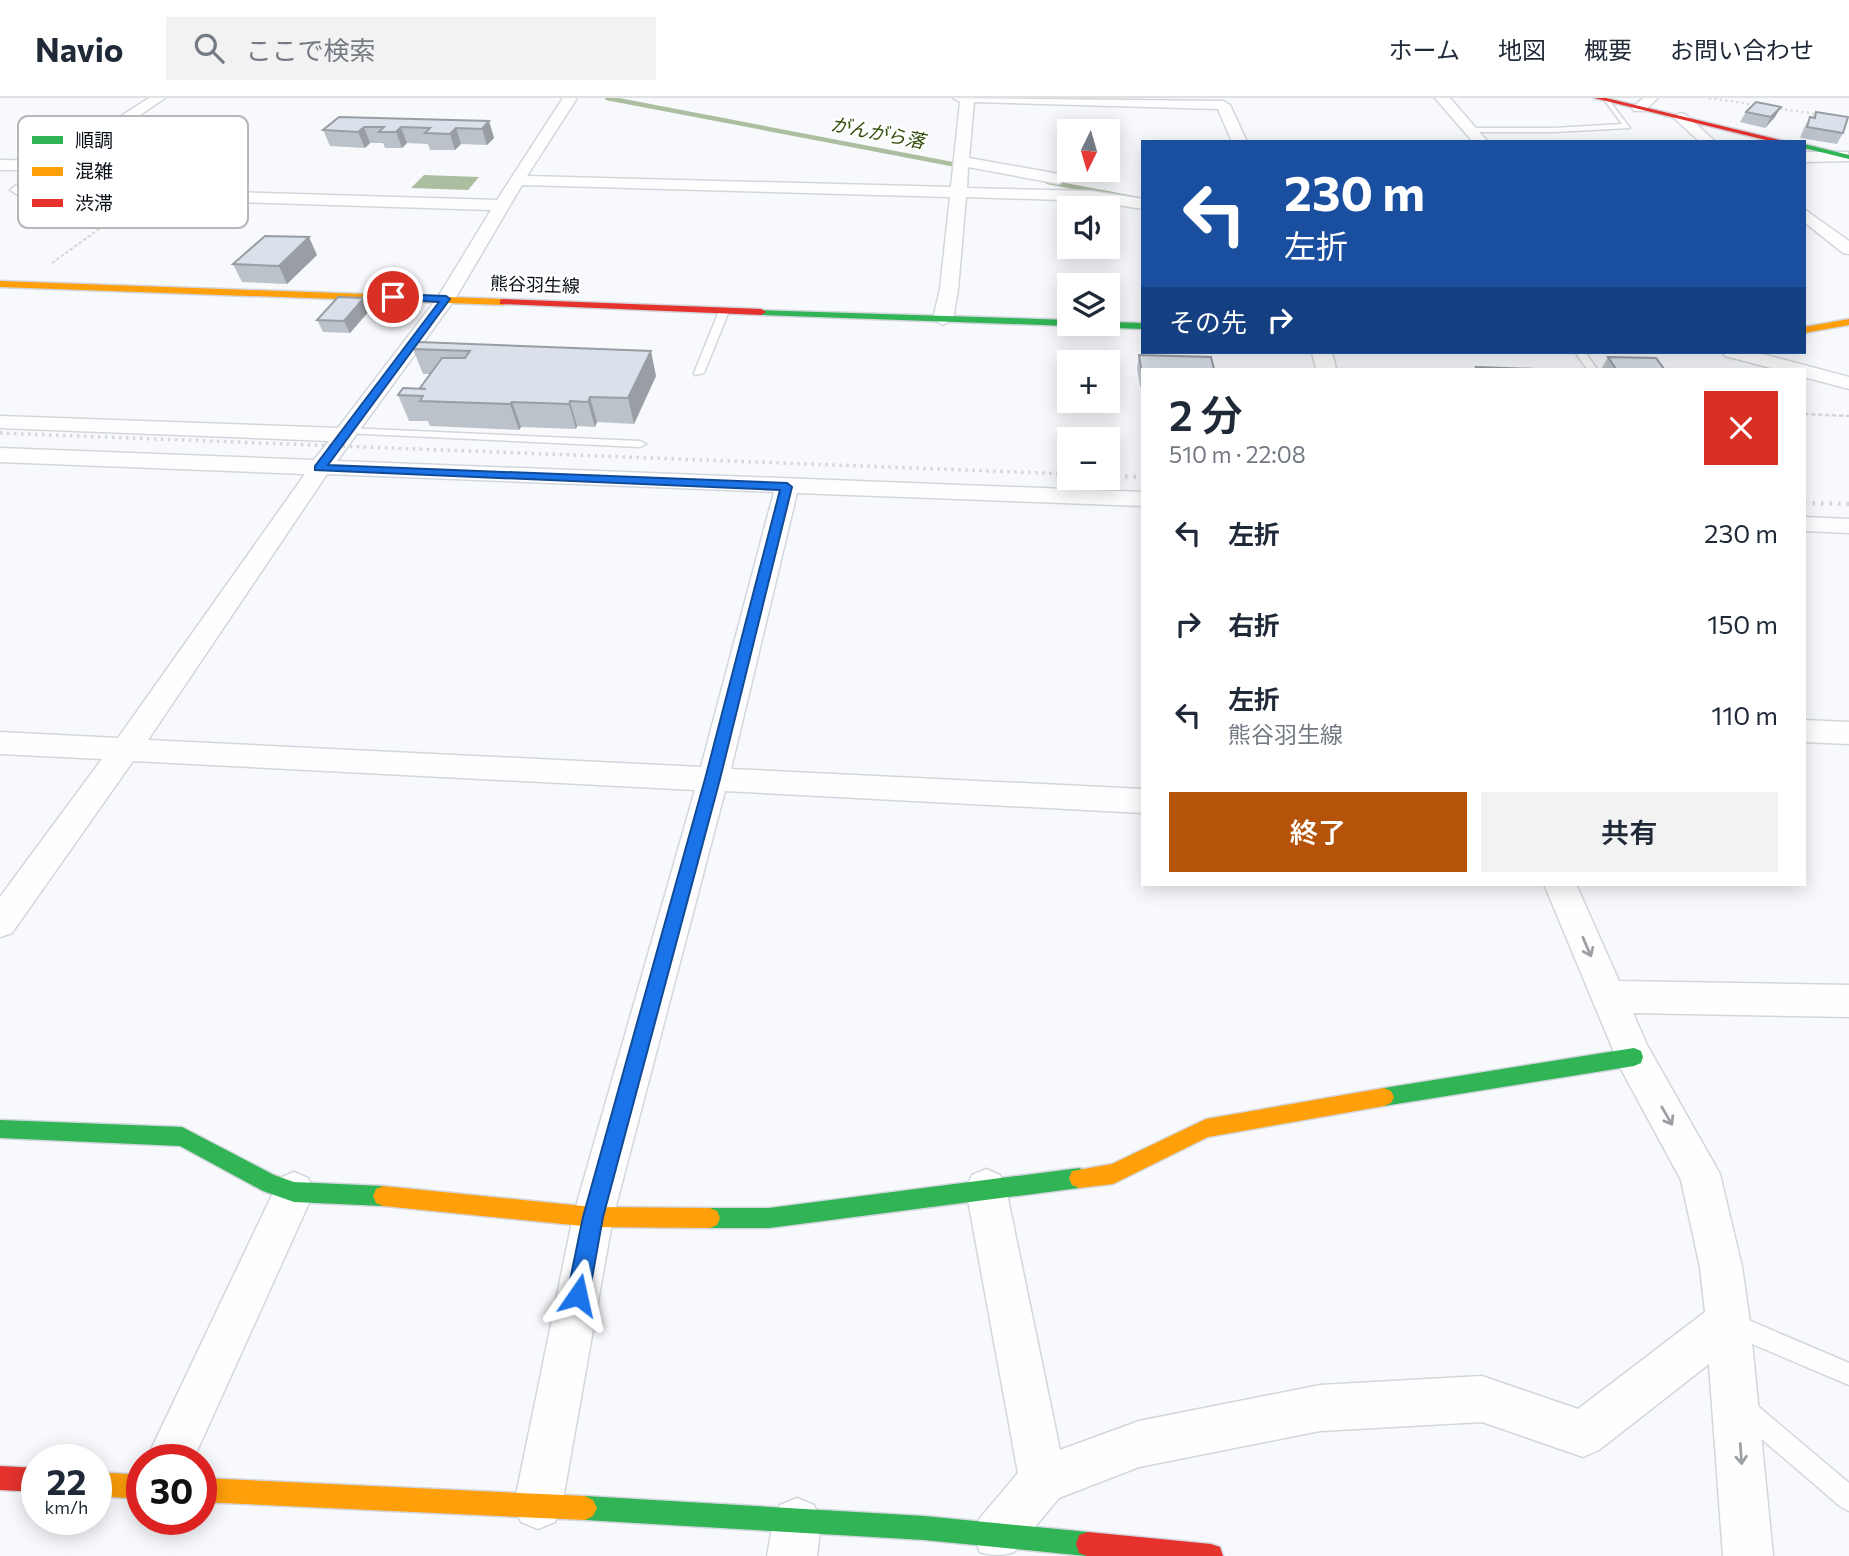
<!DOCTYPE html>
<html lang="ja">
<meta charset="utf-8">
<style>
body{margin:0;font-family:Commissioner,"Noto Sans JP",sans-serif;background:#f2f2f3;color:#1f2937;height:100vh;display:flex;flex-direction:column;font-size:26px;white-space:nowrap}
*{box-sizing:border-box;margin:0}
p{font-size:23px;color:#747a83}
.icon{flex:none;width:38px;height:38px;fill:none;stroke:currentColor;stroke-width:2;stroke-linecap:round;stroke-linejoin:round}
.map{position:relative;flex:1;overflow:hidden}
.panel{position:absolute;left:1141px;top:270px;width:665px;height:518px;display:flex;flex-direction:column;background:#fff;border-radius:0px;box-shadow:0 4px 18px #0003}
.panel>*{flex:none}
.hud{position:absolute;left:1141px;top:42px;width:665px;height:214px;border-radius:0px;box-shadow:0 4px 18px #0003;background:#1a4fa0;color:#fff;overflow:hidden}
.needle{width:46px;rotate:185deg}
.fabs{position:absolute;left:1057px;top:21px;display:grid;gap:14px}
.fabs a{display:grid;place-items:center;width:63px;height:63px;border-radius:0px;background:#fff;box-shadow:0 4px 18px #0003;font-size:35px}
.speed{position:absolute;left:21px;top:1346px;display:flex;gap:14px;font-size:35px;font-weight:700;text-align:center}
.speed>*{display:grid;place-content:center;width:91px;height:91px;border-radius:50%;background:#fff;box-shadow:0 4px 18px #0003;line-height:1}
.speed small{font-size:18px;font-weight:400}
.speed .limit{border:10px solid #d22;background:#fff;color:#111}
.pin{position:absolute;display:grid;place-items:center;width:60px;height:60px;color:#fff;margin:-30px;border:4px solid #fff;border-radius:50%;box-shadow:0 2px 7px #0007}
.me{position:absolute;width:77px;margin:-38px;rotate:11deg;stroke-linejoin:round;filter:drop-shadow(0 0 5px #0008)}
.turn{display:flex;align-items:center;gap:24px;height:147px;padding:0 28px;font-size:32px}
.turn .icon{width:91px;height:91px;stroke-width:2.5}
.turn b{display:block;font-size:49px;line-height:60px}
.then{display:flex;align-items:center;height:66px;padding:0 28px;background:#0003;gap:14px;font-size:26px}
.round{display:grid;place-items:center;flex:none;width:74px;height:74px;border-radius:0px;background:#f2f2f3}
.summary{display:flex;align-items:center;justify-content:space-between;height:119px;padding:0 28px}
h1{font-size:42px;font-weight:600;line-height:52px}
.primary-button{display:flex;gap:14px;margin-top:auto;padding:14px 28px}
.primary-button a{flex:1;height:80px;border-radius:0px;background:#b45309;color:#fff;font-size:28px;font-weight:600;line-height:80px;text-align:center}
.primary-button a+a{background:#f2f2f3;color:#1f2937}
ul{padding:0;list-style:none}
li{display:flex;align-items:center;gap:21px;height:91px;padding:0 28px}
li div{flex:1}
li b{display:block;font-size:26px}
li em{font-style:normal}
header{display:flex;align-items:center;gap:42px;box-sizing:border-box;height:98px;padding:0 35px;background:#fff;border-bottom:2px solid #e0e1e3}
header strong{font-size:33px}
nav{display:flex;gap:38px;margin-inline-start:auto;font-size:24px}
.search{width:490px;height:63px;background:#f2f2f3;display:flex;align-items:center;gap:18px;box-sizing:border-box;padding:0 24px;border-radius:0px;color:#747a83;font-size:26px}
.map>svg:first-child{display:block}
.water{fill:#acbda0}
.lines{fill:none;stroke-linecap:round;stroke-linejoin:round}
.stream{stroke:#acbda0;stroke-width:4.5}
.lane-casing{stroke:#d3d7dd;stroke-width:3}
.street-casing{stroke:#d3d7dd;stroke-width:3}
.fast-casing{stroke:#d3d7dd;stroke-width:3}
.slow-casing{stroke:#d3d7dd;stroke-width:3}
.jam-casing{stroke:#d3d7dd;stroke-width:3}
.path-far1{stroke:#d6d6d7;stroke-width:2;stroke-dasharray:3.5 2;stroke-linecap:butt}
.path{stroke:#d6d6d7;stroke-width:2.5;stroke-dasharray:4.5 2.5;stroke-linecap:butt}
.lane{fill:#fefeff;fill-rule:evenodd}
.street{fill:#fefeff;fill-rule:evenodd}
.fast{fill:#30b455;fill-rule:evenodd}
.slow{fill:#ff9f0a;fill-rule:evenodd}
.jam{fill:#e5322d;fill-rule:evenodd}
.rail-far2{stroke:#d7d7d8;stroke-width:2.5;stroke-dasharray:2 3.5;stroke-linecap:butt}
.rail-far1{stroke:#d7d7d8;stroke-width:3.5;stroke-dasharray:2.5 4.5;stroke-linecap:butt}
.rail{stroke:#d7d7d8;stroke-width:4.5;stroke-dasharray:2.5 6;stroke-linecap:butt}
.wall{fill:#bbc2c9}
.shaded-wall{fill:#999ea4}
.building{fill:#dae1ea;stroke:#999ea4;stroke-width:2}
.oneway{stroke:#9c9fa3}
.route{fill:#1a73e8;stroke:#114b97;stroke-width:2}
.labels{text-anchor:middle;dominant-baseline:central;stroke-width:5;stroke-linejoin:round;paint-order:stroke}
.far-street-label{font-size:18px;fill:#0a1018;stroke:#fff}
.far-water-label{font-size:19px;font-style:italic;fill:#324e0b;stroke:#fff}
.key{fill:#fff;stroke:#b6b7ba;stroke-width:2}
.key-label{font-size:19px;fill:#0a1018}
</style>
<header>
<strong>Navio</strong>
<div class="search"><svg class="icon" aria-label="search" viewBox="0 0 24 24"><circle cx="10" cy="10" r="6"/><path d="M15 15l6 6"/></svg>ここで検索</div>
<nav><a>ホーム</a><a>地図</a><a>概要</a><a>お問い合わせ</a></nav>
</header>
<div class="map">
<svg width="1849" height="1458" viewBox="0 0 1849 1458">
<rect width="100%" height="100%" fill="#f7f9fc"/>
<!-- water -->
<path class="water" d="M424,77L479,79L468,92L411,90Z"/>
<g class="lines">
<!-- stream -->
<g class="stream">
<path d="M607,0L962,68"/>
<path d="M1048,84L1138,101"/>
</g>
<!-- lane casing -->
<g class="lane-casing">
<g id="lane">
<path d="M1608,1L1630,30L1554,34H1471L1467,32L1471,30H1554L1622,26L1605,3Z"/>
<path d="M724,210L729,213L704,275L695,277L694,275L719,213Z"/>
<path d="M1575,254H1585L1597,271H1587Z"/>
<path d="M347,330L640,343L646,346L640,349L343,335V331Z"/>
<path d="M1732,1215L1849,1265V1287L1724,1234L1721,1226L1724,1218Z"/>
<path d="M1745,1301L1753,1304L1849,1385V1413L1841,1409L1737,1320L1734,1312L1737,1304Z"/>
</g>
</g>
<!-- street casing -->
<g class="street-casing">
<g id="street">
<path d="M149,0H165L35,88L497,102L563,0H577L527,78L951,89L960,4L953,0L1223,3L1230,7L1247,44H1232L1218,11L974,4L969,60L1059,76L1067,81L1059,86L968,69L967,90L1091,93L1143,101V111L1091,103L966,99L958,191L953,221L943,227L933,221L940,191L950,99L522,87L455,201L337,363L1143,394V408L797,395L731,671L1143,691V715L725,693L613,1119L562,1407L555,1424L538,1431L521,1424L514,1407L573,1119L695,692L133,663L12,835L0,839V799L102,661L0,656V634L118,640L305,376L0,364V350L314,362L329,343L0,330V318L338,330L438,199L491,112L18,97L10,92L37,72H0V62L51,63ZM327,376L774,394L701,669L148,642Z"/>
<path d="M1435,0H1450L1488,44H1473Z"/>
<path d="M1643,0H1658L1644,13H1634L1632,10Z"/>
<path d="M1680,15L1685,16L1716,44H1700L1673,19Z"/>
<path d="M1804,54H1848L1849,63L1804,64Z"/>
<path d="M1804,111L1849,143V156L1843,155L1804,124Z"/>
<path d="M1312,254H1332L1336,271H1316Z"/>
<path d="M1722,254H1755L1849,279V291L1804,279V271H1775L1725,258Z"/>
<path d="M1804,419L1849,421V435L1804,433Z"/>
<path d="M1804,622L1849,624V646L1804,644Z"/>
<path d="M1544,786H1576L1619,883L1849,887V919L1633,915L1647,947L1720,1076L1742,1169L1750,1224L1773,1458H1723L1709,1266L1599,1352L1583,1359L1482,1324L1320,1333L1139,1369L1059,1400L1014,1454C1002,1458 992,1458 980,1454L973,1437L980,1420L1018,1375L966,1091L972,1077L986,1071L1000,1077L1006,1091L1060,1352L1139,1323L1320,1287L1482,1278L1578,1311L1705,1214L1700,1169L1681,1082L1621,971Z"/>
<path d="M294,1074L308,1080L314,1094L193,1362H146L280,1080Z"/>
<path d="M797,1400L814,1407L821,1424L817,1458H767L773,1424L780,1407Z"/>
</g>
</g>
<!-- fast casing -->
<g class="fast-casing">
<g id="fast">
<path d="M1804,46L1849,57V61L1804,50Z"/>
<path d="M758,212L1069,222V226H1073L1069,228L761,217L758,216Z"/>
<path d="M1108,224L1143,225V231L1084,229L1079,226Z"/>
<path d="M1634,950L1641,953L1643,959L1641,965L1634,968L1384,1008L1377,1005L1374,999L1377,993L1384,990Z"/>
<path d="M0,1022L182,1029L274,1077L294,1084L383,1088L390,1091L393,1098L390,1105L383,1108L294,1104L263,1093L180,1048L0,1040Z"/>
<path d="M1079,1070L1086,1073L1089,1080L1086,1087L1079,1090L769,1130H710L703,1127L700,1120L703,1113L710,1110H769Z"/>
<path d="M585,1398L924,1418L1088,1434L1097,1437L1100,1446L1097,1455L1086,1458L924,1442L585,1422L577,1418L573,1410L577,1402Z"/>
</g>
</g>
<!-- slow casing -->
<g class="slow-casing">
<g id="slow">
<path d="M0,183L503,201L508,204L503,207L0,189Z"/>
<path d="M1849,221V227L1804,235V229Z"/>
<path d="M1384,990L1391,993L1394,999L1391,1005L1384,1008L1208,1039L1113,1086L1079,1090L1072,1087L1069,1080L1072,1073L1112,1066L1206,1021Z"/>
<path d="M383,1088L593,1109L710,1110L717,1113L720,1120L717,1127L710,1130L593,1129L383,1108L376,1105L373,1098L376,1091Z"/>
<path d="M96,1374L142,1377V1401L96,1398Z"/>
<path d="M201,1380L585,1398L593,1402L597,1410L593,1418L585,1422L201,1404Z"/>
</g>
</g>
<!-- jam casing -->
<g class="jam-casing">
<g id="jam">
<path d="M1594,0H1606L1788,44H1774Z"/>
<path d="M503,201L761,211L766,214L761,217L500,206V202Z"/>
<path d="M0,1368L37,1370V1394L0,1392Z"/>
<path d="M1088,1434L1211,1446L1220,1449L1223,1458H1087L1079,1455L1076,1446L1079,1437Z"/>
</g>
</g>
<!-- path-far1 -->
<path class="path-far1" d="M52,165L121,115"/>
<!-- path -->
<path class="path" d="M1804,316L1849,318"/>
<!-- lane -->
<use href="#lane" class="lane"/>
<!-- street -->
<use href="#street" class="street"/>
<!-- fast -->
<use href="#fast" class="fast"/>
<!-- slow -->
<use href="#slow" class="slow"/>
<!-- jam -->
<use href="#jam" class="jam"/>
<!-- rail-far2 -->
<path class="rail-far2" d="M1709,0L1849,21"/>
<!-- rail-far1 -->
<path class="rail-far1" d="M0,335L1069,376"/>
<!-- rail -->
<g class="rail">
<path d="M1059,376H1069"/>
<path d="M1108,378L1143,379"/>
<path d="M1804,405L1849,406"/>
</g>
</g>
<!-- wall -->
<g class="wall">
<path d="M1746,14L1775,19L1765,30L1740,24Z"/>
<path d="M1816,14L1843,35L1837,46L1800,40L1804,30L1810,19H1813Z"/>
<path d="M339,19L489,23L494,40L487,47L461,46L455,52H430L428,46L407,45L402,50H385L383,45H370L365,50L330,48L323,32Z"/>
<path d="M317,157L287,186L242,184L233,166Z"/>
<path d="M364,200L369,213L350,235L323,234L317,222Z"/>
<path d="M418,244L656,278L634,326L597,324L595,329L577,328L576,331L521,329L519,332L430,328L428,323H409L398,297L421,291L420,290L430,276H423L413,251Z"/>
<path d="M1139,257L1143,271V288H1140L1137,270Z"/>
<path d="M1608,259L1664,271H1601Z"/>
</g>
<!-- shaded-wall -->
<g class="shaded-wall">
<path d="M1781,9L1775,19L1765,30L1771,19Z"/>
<path d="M489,23L494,40L487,47L482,31Z"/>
<path d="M364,29L370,45L365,50L358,34Z"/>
<path d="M401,29L407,45L402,50L396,34Z"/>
<path d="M456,30L461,46L455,52L450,36Z"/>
<path d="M309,139L317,157L287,186L279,168Z"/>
<path d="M364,200L369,213L350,235L344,223Z"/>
<path d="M651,253L656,278L634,326L628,300Z"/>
<path d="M590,299L597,324L595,329L588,304Z"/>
<path d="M570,303L577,328L576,331L569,306Z"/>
<path d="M512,304L521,329L519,332L510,306Z"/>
</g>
<!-- building -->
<g class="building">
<path d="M1756,4L1781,9L1771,19L1746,14Z"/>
<path d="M1816,14L1848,19L1843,35L1807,29L1810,19L1815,20Z"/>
<path d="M339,19L489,23L482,31L456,30L450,36L425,35L430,30L401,29L396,34H379L384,29H364L358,34L323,32Z"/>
<path d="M265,138L309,139L279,168L233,166Z"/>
<path d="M338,199L364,200L344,223L317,222Z"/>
<path d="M418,244L651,253L628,300L590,299L588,304L570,303L569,306L512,304L510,306L420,303L423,298L398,297L403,290L426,291L420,290L442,260H465L470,253L413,251Z"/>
<path d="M1139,257L1211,259L1214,271H1143L1142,275Z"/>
<path d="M1608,259L1656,260L1664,271H1616Z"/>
<path d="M1476,269L1536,271H1477Z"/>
</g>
<!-- one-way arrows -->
<defs><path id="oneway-shaft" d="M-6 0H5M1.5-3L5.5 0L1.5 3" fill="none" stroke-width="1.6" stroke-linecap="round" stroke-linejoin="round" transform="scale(1.75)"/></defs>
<g class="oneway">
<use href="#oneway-shaft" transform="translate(1587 849) rotate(67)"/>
<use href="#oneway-shaft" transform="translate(1667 1018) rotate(60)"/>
<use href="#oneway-shaft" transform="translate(1741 1356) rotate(86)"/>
</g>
<!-- route -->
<path class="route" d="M393,196L446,198L450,201L328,367L787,385L792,389L720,681L603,1119L589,1197L586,1205L578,1208L570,1205L567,1197L583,1119L705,681L780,392L315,372V368L439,204L389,201L388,199Z"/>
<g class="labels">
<!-- far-street labels -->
<g class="far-street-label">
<text transform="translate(535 186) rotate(2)">熊谷羽生線</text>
</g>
<!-- far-water labels -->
<g class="far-water-label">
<text transform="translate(878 34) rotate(11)">がんがら落</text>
</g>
</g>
<!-- legend -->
<rect x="18" y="18" width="230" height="112" rx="10" class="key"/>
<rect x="32" y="38" width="31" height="8" fill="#30b455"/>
<rect x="32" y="69" width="31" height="9" fill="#ff9f0a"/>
<rect x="32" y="101" width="31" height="8" fill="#e5322d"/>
<g class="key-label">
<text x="75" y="49">順調</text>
<text x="75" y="80">混雑</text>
<text x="75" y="112">渋滞</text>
</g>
</svg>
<div class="fabs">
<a><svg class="needle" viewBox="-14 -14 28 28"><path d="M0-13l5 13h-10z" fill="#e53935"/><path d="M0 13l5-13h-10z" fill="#747a83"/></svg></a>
<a><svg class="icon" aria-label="sound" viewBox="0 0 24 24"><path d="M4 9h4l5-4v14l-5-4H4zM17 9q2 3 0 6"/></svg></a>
<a><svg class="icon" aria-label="layers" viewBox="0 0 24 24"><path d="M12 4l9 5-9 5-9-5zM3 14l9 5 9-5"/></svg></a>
<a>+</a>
<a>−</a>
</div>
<div class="speed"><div>22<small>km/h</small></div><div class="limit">30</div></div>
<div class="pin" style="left:393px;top:199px;background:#d93025"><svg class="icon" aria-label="arrive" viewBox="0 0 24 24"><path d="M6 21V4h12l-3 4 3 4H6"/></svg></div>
<svg class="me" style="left:578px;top:1197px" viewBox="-20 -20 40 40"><path d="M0-17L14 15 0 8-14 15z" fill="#1a73e8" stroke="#fff" stroke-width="4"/></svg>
<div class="hud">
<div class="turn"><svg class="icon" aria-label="left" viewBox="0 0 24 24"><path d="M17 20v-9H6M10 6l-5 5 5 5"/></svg><div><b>230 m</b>左折</div></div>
<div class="then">その先<svg class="icon" aria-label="right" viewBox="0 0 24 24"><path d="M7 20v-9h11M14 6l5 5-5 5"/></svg></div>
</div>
<section class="panel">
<div class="summary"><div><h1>2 分</h1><p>510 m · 22:08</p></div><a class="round" style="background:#d93025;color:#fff"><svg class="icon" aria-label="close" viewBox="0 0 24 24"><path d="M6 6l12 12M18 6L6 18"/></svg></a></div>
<ul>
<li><svg class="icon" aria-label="left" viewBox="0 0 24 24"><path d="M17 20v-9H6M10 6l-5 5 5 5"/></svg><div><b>左折</b></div><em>230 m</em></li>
<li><svg class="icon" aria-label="right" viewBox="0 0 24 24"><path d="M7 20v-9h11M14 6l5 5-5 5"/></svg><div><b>右折</b></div><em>150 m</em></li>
<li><svg class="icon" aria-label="left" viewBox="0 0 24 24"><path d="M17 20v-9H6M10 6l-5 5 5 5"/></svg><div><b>左折</b><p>熊谷羽生線</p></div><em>110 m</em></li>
</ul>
<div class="primary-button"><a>終了</a><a>共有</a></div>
</section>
</div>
